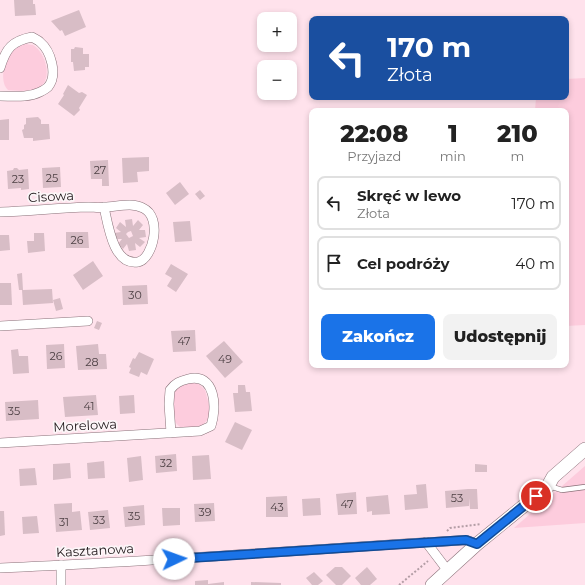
<!DOCTYPE html>
<html lang="pl">
<meta charset="utf-8">
<style>
body{margin:0;font-family:Montserrat,sans-serif;background:#f2f2f2;color:#222;height:100vh;display:flex;flex-direction:column;font-size:15px;white-space:nowrap}
*{box-sizing:border-box;margin:0}
p{font-size:13px;color:#767676}
.icon{flex:none;width:22px;height:22px;fill:none;stroke:currentColor;stroke-width:2;stroke-linecap:round;stroke-linejoin:round}
.map{position:relative;flex:1;overflow:hidden}
.side{position:absolute;left:309px;top:108px;width:260px;height:260px;display:flex;flex-direction:column;background:#fff;border-radius:8px;box-shadow:0 2px 6px #0003}
.side>*{flex:none}
.top-card{position:absolute;left:309px;top:16px;width:260px;height:84px;border-radius:8px;box-shadow:0 2px 6px #0003;background:#1a4fa0;color:#fff;overflow:hidden}
.buttons{position:absolute;left:257px;top:12px;display:grid;gap:8px}
.buttons a{display:grid;place-items:center;width:40px;height:40px;border-radius:8px;background:#fff;box-shadow:0 2px 6px #0003;font-size:20px}
.pin{position:absolute;display:grid;place-items:center;width:34px;height:34px;color:#fff;margin:-17px;border:2px solid #fff;border-radius:50%;box-shadow:0 1px 4px #0007}
.me{position:absolute;width:44px;margin:-22px;rotate:87deg;stroke-linejoin:round;filter:drop-shadow(0 0 3px #0008)}
.turn{display:flex;align-items:center;gap:14px;height:84px;padding:0 12px;font-size:18px}
.turn .icon{width:52px;height:52px;stroke-width:2.5}
.turn b{display:block;font-size:28px;line-height:34px}
.eta{display:flex;justify-content:space-evenly;align-items:center;height:68px;text-align:center}
.eta b{font-size:24px;font-weight:800;line-height:28px}
.button{display:flex;gap:8px;margin-top:auto;padding:8px 12px}
.button a{flex:1;height:46px;border-radius:8px;background:#1a73e8;color:#fff;font-size:16px;font-weight:800;line-height:46px;text-align:center}
.button a+a{background:#f2f2f2;color:#222}
ul{padding:0;list-style:none}
li{display:flex;align-items:center;gap:12px;height:54px;margin:0 8px 6px;padding:0 4px;border:2px solid #e0e0e0;border-radius:8px}
li div{flex:1}
li b{display:block;font-size:15px}
li em{font-style:normal}
.map>svg:first-child{display:block}
.green{fill:#fdccdd}
.building{fill:#d8bdc6;fill-rule:evenodd}
.lines{fill:none;stroke-linecap:round;stroke-linejoin:round}
.lane-casing{stroke:#8a7179;stroke-width:6}
.street-casing{stroke:#8a7179;stroke-width:10}
.secondary-casing{stroke:#8a7179;stroke-width:14}
.path{stroke:#b39da5;stroke-width:2;stroke-dasharray:2 2;stroke-linecap:butt}
.lane{stroke:#fff;stroke-width:4.5}
.street{stroke:#fff;stroke-width:9}
.secondary{stroke:#fff;stroke-width:13}
.route-casing{stroke:#114b97;stroke-width:10}
.route{stroke:#1a73e8;stroke-width:7}
.labels{text-anchor:middle;dominant-baseline:central;stroke-width:3.5;stroke-linejoin:round;paint-order:stroke}
.number-label{font-size:11px;fill:#4d4044}
.street-label{font-size:13px;fill:#1f1619;stroke:#fcf6f8}
</style>
<div class="map">
<svg width="585" height="585" viewBox="0 0 585 585">
<rect width="100%" height="100%" fill="#ffe2ec"/>
<!-- green -->
<g class="green">
<path d="M25,44L33,45C46,53 53,79 39,88C32,92 15,91 8,90C0,83 3,64 9,55C13,49 18,46 25,44Z"/>
<path d="M585,78V325L566,326V111H535L536,97H566V79Z"/>
<path d="M193,383L199,384L205,390L210,409L208,419L202,426C196,427 188,429 183,428C170,425 169,397 176,389C180,384 187,383 193,383Z"/>
<path d="M585,466V523L514,528Z"/>
</g>
<!-- building -->
<g class="building">
<path d="M14,0H33V4H35L36,15L15,16Z"/>
<path d="M79,10L86,27L65,36L62,30L60,31L51,21Z"/>
<path d="M75,47L83,48V54H89V67H85V70L74,71L73,62H71V49H74Z"/>
<path d="M68,85L79,93L82,92L87,95L79,108L80,110L74,116L58,104L64,95L63,94Z"/>
<path d="M38,117L41,120V124H49L50,139L33,141V138H24L22,130L24,129V125L26,124V118Z"/>
<path d="M9,119V140H0V120Z"/>
<path d="M149,157V171L137,172L138,182L123,183L122,158Z"/>
<path d="M108,160L109,186H102V179H91L90,161Z"/>
<path d="M60,167L61,187L43,188L42,168Z"/>
<path d="M14,168H17L19,170L28,169L29,189L21,190V188L8,189L7,171L13,170Z"/>
<path d="M180,182L189,194L175,205L166,193Z"/>
<path d="M200,190L205,196L200,200L195,194Z"/>
<path d="M132,219L133,226L138,220L143,225L139,230H145L146,237L139,238L145,242L140,247L135,243L136,250L129,251L127,244L123,249L118,244L122,239H115L114,233L121,232L116,228L120,222L126,227L125,220ZM131,231L133,236L129,238L126,234L128,232Z"/>
<path d="M190,221L192,241L175,242L173,222Z"/>
<path d="M66,232H88L89,248H66Z"/>
<path d="M34,233H44L45,251L28,253L27,241H34Z"/>
<path d="M0,235H9L10,250L0,251Z"/>
<path d="M93,261L103,276L83,290L73,275Z"/>
<path d="M171,264L188,274L176,292L167,286L172,278L165,274Z"/>
<path d="M22,273L23,290L52,289L53,303L23,305L22,290H19L17,274Z"/>
<path d="M0,283H11L12,305H0Z"/>
<path d="M147,285L148,304L123,305L122,286Z"/>
<path d="M60,298L63,309L56,311L53,300Z"/>
<path d="M97,321L102,323L99,330L94,328Z"/>
<path d="M195,330L196,351L173,352L171,331Z"/>
<path d="M224,341L243,362L225,378L206,356Z"/>
<path d="M64,344L65,368L47,369L46,345Z"/>
<path d="M98,344L99,354H106L107,369L78,370L76,346Z"/>
<path d="M18,349L19,356H28L29,373L13,374L11,350Z"/>
<path d="M139,352L154,359L147,375L141,372L139,377L129,373L131,368L129,367L133,358L135,359Z"/>
<path d="M238,385H245L246,392H250L252,411L235,412L233,393H238Z"/>
<path d="M96,395L98,415L65,417L63,397Z"/>
<path d="M134,395L135,413L120,414L119,396Z"/>
<path d="M38,400L39,419L6,421L5,402Z"/>
<path d="M235,422L252,430L242,450L225,442Z"/>
<path d="M176,454L177,471L156,473L155,456Z"/>
<path d="M209,455L211,479L193,480L192,456Z"/>
<path d="M141,456L143,480L129,482L127,458Z"/>
<path d="M104,461L105,478L88,479L87,463Z"/>
<path d="M70,463L71,478L53,480V464Z"/>
<path d="M475,464L487,465V472H475Z"/>
<path d="M35,468L37,485L20,486L19,469Z"/>
<path d="M426,484L428,508L405,510L404,495L417,494L416,485Z"/>
<path d="M468,489H477L478,509H470L469,498V506L446,508L445,491Z"/>
<path d="M356,492L357,514L338,515L336,494Z"/>
<path d="M388,495L390,514L372,515V511L367,512L366,497Z"/>
<path d="M287,496L288,517H266V497Z"/>
<path d="M320,498L321,515L303,516L302,499Z"/>
<path d="M72,503V512L80,511L82,530L56,532L54,504Z"/>
<path d="M214,503L215,521L195,522L194,504Z"/>
<path d="M144,505L145,525L125,527L123,507Z"/>
<path d="M162,508H180V525L163,526Z"/>
<path d="M108,510L110,528L90,530L88,512Z"/>
<path d="M0,511H4L5,535L0,536Z"/>
<path d="M37,516L39,533L23,534L22,517Z"/>
<path d="M335,567H342L351,576L342,585H336L326,575Z"/>
<path d="M367,567L377,579L370,585H361L355,578Z"/>
<path d="M314,572L323,581L318,585H312L306,578Z"/>
<path d="M208,580V584L224,582V585H195V581Z"/>
<path d="M251,582L281,583V585H251Z"/>
</g>
<g class="lines">
<!-- lane casing -->
<g class="lane-casing">
<path id="lane" d="M549,486L562,490L585,487"/>
</g>
<!-- street casing -->
<g class="street-casing">
<g id="street">
<path d="M0,68C6,48 12,41 32,37C35,39 38,40 40,42C51,51 58,75 48,87C46,89 42,91 40,92C28,98 13,96 0,96"/>
<path d="M0,212C30,211 59,208 89,207C94,207 99,208 104,207C117,207 131,202 143,208C163,217 153,259 138,262C113,266 108,224 104,207"/>
<path d="M0,326L88,321"/>
<path d="M0,443L200,431L211,426C217,408 216,372 188,379C180,381 175,383 170,390L169,404L171,433"/>
<path d="M426,542L448,571"/>
<path d="M0,568C156,562 311,549 466,540L477,544"/>
<path d="M61,585V565"/>
</g>
</g>
<!-- secondary casing -->
<g class="secondary-casing">
<path id="secondary" d="M432,585L477,544L548,486L553,477L585,449"/>
</g>
<!-- path -->
<g class="path">
<path d="M447,531L450,528L481,524"/>
<path d="M399,585L428,561"/>
</g>
<!-- lane -->
<use href="#lane" class="lane"/>
<!-- street -->
<use href="#street" class="street"/>
<!-- secondary -->
<use href="#secondary" class="secondary"/>
</g>
<g class="lines">
<!-- route casing -->
<g class="route-casing">
<path id="route" d="M174,559L466,540L477,544L536,496"/>
</g>
<!-- route -->
<use href="#route" class="route"/>
</g>
<g class="labels">
<!-- number labels -->
<g class="number-label">
<text x="100" y="170">27</text>
<text x="52" y="178">25</text>
<text x="18" y="179">23</text>
<text x="77" y="240">26</text>
<text x="135" y="295">30</text>
<text x="184" y="341">47</text>
<text x="56" y="356">26</text>
<text x="225" y="359">49</text>
<text x="92" y="362">28</text>
<text x="89" y="406">41</text>
<text x="14" y="411">35</text>
<text x="166" y="463">32</text>
<text x="457" y="498">53</text>
<text x="347" y="504">47</text>
<text x="277" y="507">43</text>
<text x="205" y="512">39</text>
<text x="134" y="516">35</text>
<text x="99" y="520">33</text>
<text x="64" y="522">31</text>
</g>
<!-- street labels -->
<g class="street-label">
<text transform="translate(51 196) rotate(-3)">Cisowa</text>
<text transform="translate(85 425) rotate(-3)">Morelowa</text>
<text transform="translate(95 550) rotate(-3)">Kasztanowa</text>
</g>
</g>
</svg>
<div class="buttons">
<a>+</a>
<a>−</a>
</div>
<div class="pin" style="left:536px;top:496px;background:#d93025"><svg class="icon" aria-label="arrive" viewBox="0 0 24 24"><path d="M6 21V4h12l-3 4 3 4H6"/></svg></div>
<svg class="me" style="left:174px;top:559px" viewBox="-20 -20 40 40"><circle r="19" fill="#fff"/><path d="M0-13L10 11 0 6-10 11z" fill="#1a73e8"/></svg>
<div class="top-card">
<div class="turn"><svg class="icon" aria-label="left" viewBox="0 0 24 24"><path d="M17 20v-9H6M10 6l-5 5 5 5"/></svg><div><b>170 m</b>Złota</div></div>
</div>
<section class="side">
<div class="eta">
<div><b>22:08</b><p>Przyjazd</p></div>
<div><b>1</b><p>min</p></div>
<div><b>210</b><p>m</p></div>
</div>
<ul>
<li><svg class="icon" aria-label="left" viewBox="0 0 24 24"><path d="M17 20v-9H6M10 6l-5 5 5 5"/></svg><div><b>Skręć w lewo</b><p>Złota</p></div><em>170 m</em></li>
<li><svg class="icon" aria-label="arrive" viewBox="0 0 24 24"><path d="M6 21V4h12l-3 4 3 4H6"/></svg><div><b>Cel podróży</b></div><em>40 m</em></li>
</ul>
<div class="button"><a>Zakończ</a><a>Udostępnij</a></div>
</section>
</div>
